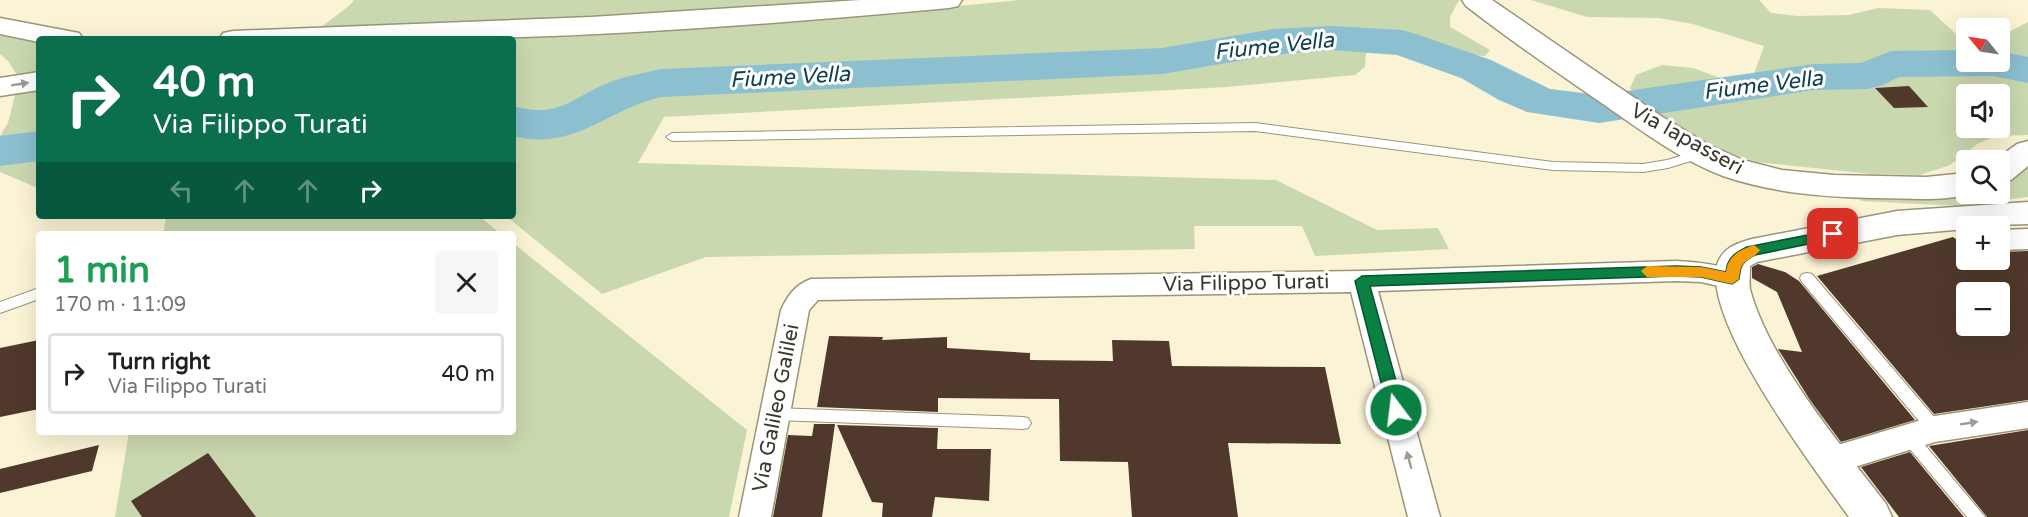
<!DOCTYPE html>
<meta charset="utf-8">
<style>
body{margin:0;font-family:"Varela Round",sans-serif;background:#f6f6f6;color:#202124;height:100vh;display:flex;flex-direction:column;font-size:22px;white-space:nowrap}
*{box-sizing:border-box;margin:0}
p{font-size:20px;color:#757577}
.icon{flex:none;width:33px;height:33px;fill:none;stroke:currentColor;stroke-width:2;stroke-linecap:round;stroke-linejoin:round}
.map{position:relative;flex:1;overflow:hidden}
.drawer{position:absolute;left:36px;top:231px;width:480px;height:204px;display:flex;flex-direction:column;background:#fff;border-radius:6px;box-shadow:0 6px 24px #0002}
.drawer>*{flex:none}
.banner{position:absolute;left:36px;top:36px;width:480px;height:183px;border-radius:6px;box-shadow:0 6px 24px #0002;background:#0b6e4f;color:#fff;overflow:hidden}
.needle{width:39px;rotate:300deg}
.fabs{position:absolute;left:1956px;top:18px;display:grid;gap:12px}
.fabs a{display:grid;place-items:center;width:54px;height:54px;border-radius:6px;background:#fff;box-shadow:0 6px 24px #0002;font-size:30px}
.pin{position:absolute;display:grid;place-items:center;width:51px;height:51px;color:#fff;margin:-26px;border-radius:12px;box-shadow:0 3px 9px #0006}
.me{position:absolute;width:66px;margin:-33px;rotate:345deg;stroke-linejoin:round;filter:drop-shadow(0 0 4px #0008)}
.turn{display:flex;align-items:center;gap:21px;height:126px;padding:0 18px;font-size:27px}
.turn .icon{width:78px;height:78px;stroke-width:2.5}
.turn b{display:block;font-size:42px;line-height:51px}
.lanes{display:flex;align-items:center;height:57px;padding:0 18px;background:#0003;justify-content:center;gap:30px;direction:ltr}
.lanes .off{opacity:.35}
.round{display:grid;place-items:center;flex:none;width:63px;height:63px;border-radius:6px;background:#f6f6f6}
.overview{display:flex;align-items:center;justify-content:space-between;height:102px;padding:0 18px}
h1{font-size:36px;font-weight:700;line-height:45px;color:#1e9e55}
ul{padding:0;list-style:none}
li{display:flex;align-items:center;gap:18px;height:81px;margin:0 12px 9px;padding:0 6px;border:3px solid #e0e0e0;border-radius:6px}
li div{flex:1}
li b{display:block;font-size:22px}
li em{font-style:normal}
.map>svg:first-child{display:block}
.green{fill:#cad8af;fill-rule:evenodd}
.lines{fill:none;stroke-linecap:round;stroke-linejoin:round}
.river{fill:#8cbfd0;fill-rule:evenodd}
.building{fill:#50392c;fill-rule:evenodd}
.service-casing{stroke:#9b9478;stroke-width:2}
.minor-casing{stroke:#9b9478;stroke-width:3}
.tertiary-casing{stroke:#9b9478;stroke-width:3}
.service{fill:#fff;fill-rule:evenodd}
.minor{fill:#fff;fill-rule:evenodd}
.tertiary{fill:#fff;fill-rule:evenodd}
.oneway{fill:#9c9b95}
.route{fill:#0b8043;stroke:#07532c;stroke-width:1.5}
.slow{fill:#f59e0b}
.labels{text-anchor:middle;dominant-baseline:central;stroke-width:6;stroke-linejoin:round;paint-order:stroke}
.street-label{font-size:21px;fill:#3a372b;stroke:#fff}
.water-label{font-size:22px;font-style:italic;fill:#12404d;stroke:#fff}
</style>
<div class="map">
<svg width="2028" height="517" viewBox="0 0 2028 517">
<rect width="100%" height="100%" fill="#faf3d5"/>
<!-- green -->
<g class="green">
<path d="M354,0H895L823,7L315,32L350,5Z"/>
<path d="M1020,0H1459L1450,17V27L1490,50L1485,56L1472,55L1426,42L1366,53L1365,67L1355,75L1226,87L664,117L638,163L1276,180L1377,230L1438,228L1449,249L1315,256L1302,226H1194L1195,249L706,257L602,294L506,216H513V39H358L906,11Z"/>
<path d="M1531,0H1759L1771,13L1797,16L1849,15L1878,8L1930,10L1957,35H1966V62H2000V34H2005L2028,22V135L1996,136L1977,144L1950,165L1920,175L1871,174L1756,162L1712,147L1660,120L1630,88L1636,75L1662,65L1693,68L1725,80L1754,74L1764,46L1693,24L1659,18L1587,17ZM1966,94H2000V128H1966Z"/>
<path d="M0,30L39,39V74L19,78L8,61L0,54Z"/>
<path d="M39,87V186L35,187L0,172V136L8,123L16,91Z"/>
<path d="M2028,166V197L1959,206L1861,201L1856,195L1937,199L2000,194V185Z"/>
<path d="M170,216H479L501,234H163L166,218Z"/>
<path d="M513,243L747,430L729,517H115L129,432H513Z"/>
</g>
<g class="lines">
<!-- river -->
<g class="river">
<path d="M1332,26L1402,30L1416,34L1491,60L1550,89L1599,95L1814,64L1861,63L1891,51L1966,50V62H2000V51L2028,57V83L1993,76L1899,77L1883,85L1868,89L1814,90L1599,123L1527,112L1499,100L1461,78L1397,55L1332,50L1273,55L1162,74L661,97C607,109 574,152 513,136V106C559,119 571,98 610,82C626,76 644,73 661,69L1162,48L1273,29Z"/>
<path d="M39,131V161L0,166V136Z"/>
</g>
</g>
<!-- building -->
<g class="building">
<path d="M1909,86L1928,107L1894,108L1875,88Z"/>
<path d="M1953,237L1966,246V260H1989L2000,266V252L2028,251V400L1934,414L1817,276ZM1966,292H2000V326H1966Z"/>
<path d="M1758,264L1785,272L1799,281L1915,420L1841,442L1810,400L1778,349L1802,352L1777,292L1752,278V267Z"/>
<path d="M829,336L883,337L882,340L947,337V348L1030,353V360L1113,361L1112,340L1169,341L1172,366L1325,367L1341,444L1228,443L1238,517H1132L1128,462L1060,461L1059,399L938,398V412L817,407Z"/>
<path d="M39,340V409L0,417V348Z"/>
<path d="M814,424H835L822,517H773L788,435L812,436Z"/>
<path d="M837,425L938,428L937,449H991L989,501L935,497L932,517H882L883,503L872,502Z"/>
<path d="M2028,430V517H1987L1929,446Z"/>
<path d="M99,445L92,471L0,493V469Z"/>
<path d="M1910,452L1964,517H1899L1861,467Z"/>
<path d="M208,453L256,517H142L131,501Z"/>
</g>
<g class="lines">
<!-- service casing -->
<g class="service-casing">
<g id="service">
<path d="M1255,123L1553,162L1643,164L1667,160L1703,149L1709,153L1707,156L1668,168L1643,172L1553,170L1255,131L672,141L666,137L672,133Z"/>
<path d="M1807,273L1812,274L1940,424L1943,429L1940,434L1935,435L1930,434L1802,282L1800,278L1802,274Z"/>
<path d="M39,288V299L0,313V302Z"/>
<path d="M774,408L1023,417L1028,418L1031,423L1028,428L1023,429L774,420L769,418L766,414L769,410Z"/>
<path d="M1909,430L1914,432L1985,517H1967L1904,442L1901,437L1904,432Z"/>
</g>
</g>
<!-- minor casing -->
<g class="minor-casing">
<g id="minor">
<path d="M2028,229V249L2000,250V230Z"/>
<path d="M1676,261C1699,262 1720,265 1742,272L1746,279L1742,286L1732,289L1701,282L1676,281L1378,291L1440,517H1408L1351,292L818,300L809,310L771,517H739L781,310C788,295 795,285 811,279L1362,271Z"/>
<path d="M2028,402V428L1935,442L1832,474L1821,470L1816,460L1821,450L1935,416Z"/>
</g>
</g>
<!-- tertiary casing -->
<g class="tertiary-casing">
<g id="tertiary">
<path d="M860,0H962L958,6L949,8C784,23 617,36 451,39C374,40 296,39 219,39L223,33L233,31L591,17Z"/>
<path d="M1462,0H1492L1661,116L1709,145L1743,160L1782,170L1834,175L1926,177L1966,173V194H1971C1940,202 1907,198 1876,198C1823,197 1773,193 1723,176C1681,160 1643,132 1606,106C1559,74 1511,41 1466,6Z"/>
<path d="M0,18L79,33L83,39H39V42L0,34Z"/>
<path d="M39,72V90L0,96V78Z"/>
<path d="M2028,141V166L2011,180L2000,182V160H1995L2017,144Z"/>
<path d="M2028,202V224L1966,226V229L1897,235L1757,262L1750,266C1750,274 1749,282 1750,289C1768,359 1842,446 1886,504L1892,517H1849C1814,468 1703,323 1717,265C1722,248 1737,243 1752,239L1897,211Z"/>
</g>
</g>
<!-- service -->
<use href="#service" class="service"/>
<!-- minor -->
<use href="#minor" class="minor"/>
<!-- tertiary -->
<use href="#tertiary" class="tertiary"/>
</g>
<!-- one-way arrows -->
<defs><path id="oneway-solid" d="M-6-.8H1V-3.2L6.5 0L1 3.2V.8H-6Z" transform="scale(1.5)"/></defs>
<g class="oneway">
<use href="#oneway-solid" transform="translate(20 84) rotate(-9)"/>
<use href="#oneway-solid" transform="translate(1969 423) rotate(-9)"/>
<use href="#oneway-solid" transform="translate(1409 460) rotate(-105)"/>
</g>
<!-- route -->
<path class="route" d="M1833,230L1840,234L1838,238L1755,255C1743,261 1740,265 1739,279L1732,284L1701,277L1676,276L1370,286L1404,410L1401,414L1396,416L1391,414L1388,410L1355,281L1362,276L1676,266L1701,267L1726,272C1727,258 1735,253 1747,247Z"/>
<!-- slow -->
<path class="slow" d="M1754,245L1760,250C1749,264 1741,256 1739,279L1732,284L1701,277H1647L1641,271L1647,266L1701,267L1726,272C1728,256 1739,250 1754,245Z"/>
<g class="labels">
<!-- street labels -->
<g class="street-label">
<text transform="translate(1687 139) rotate(29)">Via Iapasseri</text>
<text transform="translate(1246 283) rotate(-1)">Via Filippo Turati</text>
<text transform="translate(776 408) rotate(-79)">Via Galileo Galilei</text>
</g>
<!-- water labels -->
<g class="water-label">
<text transform="translate(1274 46) rotate(-6)">Fiume Vella</text>
<text transform="translate(790 77) rotate(-3)">Fiume Vella</text>
<text transform="translate(1763 85) rotate(-7)">Fiume Vella</text>
</g>
</g>
</svg>
<div class="fabs">
<a><svg class="needle" viewBox="-14 -14 28 28"><path d="M0-13l5 13h-10z" fill="#e53935"/><path d="M0 13l5-13h-10z" fill="#757577"/></svg></a>
<a><svg class="icon" aria-label="sound" viewBox="0 0 24 24"><path d="M4 9h4l5-4v14l-5-4H4zM17 9q2 3 0 6"/></svg></a>
<a><svg class="icon" aria-label="search" viewBox="0 0 24 24"><circle cx="10" cy="10" r="6"/><path d="M15 15l6 6"/></svg></a>
<a>+</a>
<a>−</a>
</div>
<div class="pin" style="left:1833px;top:234px;background:#d93025"><svg class="icon" aria-label="arrive" viewBox="0 0 24 24"><path d="M6 21V4h12l-3 4 3 4H6"/></svg></div>
<svg class="me" style="left:1396px;top:410px" viewBox="-20 -20 40 40"><circle r="17" fill="#0b8043" stroke="#fff" stroke-width="3"/><path d="M0-11L8 9 0 5-8 9z" fill="#fff"/></svg>
<div class="banner">
<div class="turn"><svg class="icon" aria-label="right" viewBox="0 0 24 24"><path d="M7 20v-9h11M14 6l5 5-5 5"/></svg><div><b>40 m</b>Via Filippo Turati</div></div>
<div class="lanes"><svg class="icon off" aria-label="left" viewBox="0 0 24 24"><path d="M17 20v-9H6M10 6l-5 5 5 5"/></svg><svg class="icon off" aria-label="ahead" viewBox="0 0 24 24"><path d="M12 20V5M6 11l6-6 6 6"/></svg><svg class="icon off" aria-label="ahead" viewBox="0 0 24 24"><path d="M12 20V5M6 11l6-6 6 6"/></svg><svg class="icon" aria-label="right" viewBox="0 0 24 24"><path d="M7 20v-9h11M14 6l5 5-5 5"/></svg></div>
</div>
<section class="drawer">
<div class="overview"><div><h1>1 min</h1><p>170 m · 11:09</p></div><a class="round"><svg class="icon" aria-label="close" viewBox="0 0 24 24"><path d="M6 6l12 12M18 6L6 18"/></svg></a></div>
<ul>
<li><svg class="icon" aria-label="right" viewBox="0 0 24 24"><path d="M7 20v-9h11M14 6l5 5-5 5"/></svg><div><b>Turn right</b><p>Via Filippo Turati</p></div><em>40 m</em></li>
</ul>
</section>
</div>
